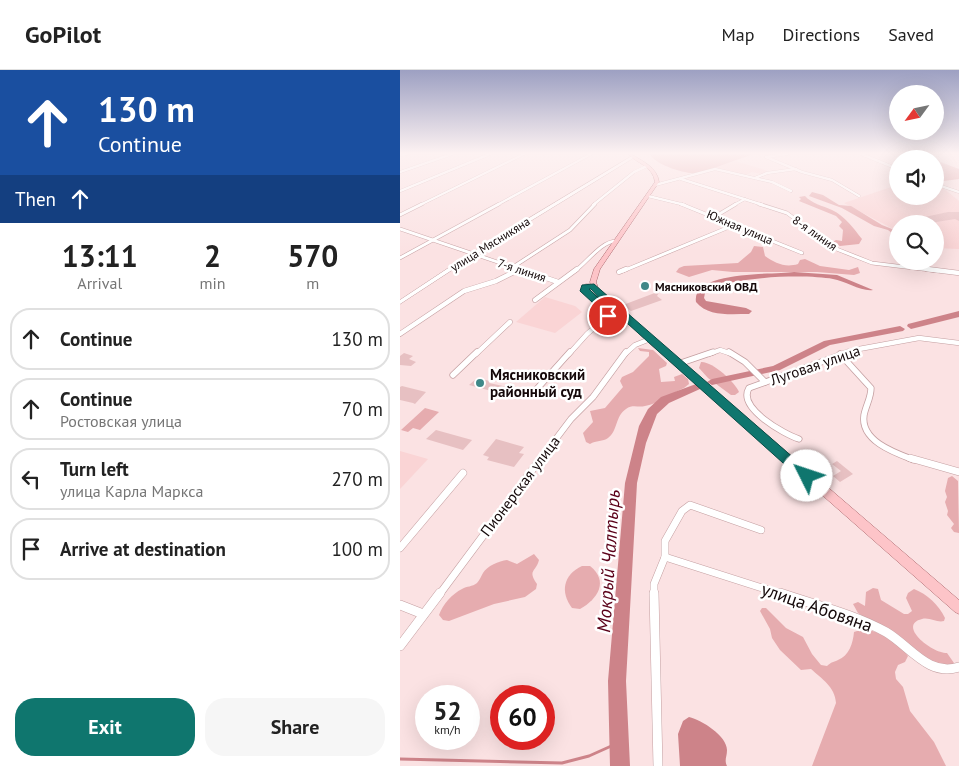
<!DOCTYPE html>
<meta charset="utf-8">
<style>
body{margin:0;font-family:"PT Sans",sans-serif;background:#f6f6f6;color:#222;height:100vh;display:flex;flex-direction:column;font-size:19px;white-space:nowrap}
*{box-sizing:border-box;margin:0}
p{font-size:16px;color:#767676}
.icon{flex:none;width:28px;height:28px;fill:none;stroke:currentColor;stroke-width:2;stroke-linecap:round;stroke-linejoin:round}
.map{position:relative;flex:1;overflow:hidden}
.panel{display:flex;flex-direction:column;background:#fff;width:400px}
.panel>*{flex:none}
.guide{background:#1a4fa0;color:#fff;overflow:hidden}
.needle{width:32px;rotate:237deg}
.tools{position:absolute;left:489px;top:15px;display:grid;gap:10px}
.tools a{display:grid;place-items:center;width:55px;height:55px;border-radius:50%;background:#fff;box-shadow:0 5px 20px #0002;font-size:25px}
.speed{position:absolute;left:15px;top:615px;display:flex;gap:10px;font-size:25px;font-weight:700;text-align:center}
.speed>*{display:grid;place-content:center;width:65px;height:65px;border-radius:50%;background:#fff;box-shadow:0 5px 20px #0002;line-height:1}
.speed small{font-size:12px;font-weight:400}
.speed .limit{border:8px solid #d22;background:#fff;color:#111}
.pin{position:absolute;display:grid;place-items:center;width:42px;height:42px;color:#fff;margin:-21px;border:2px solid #fff;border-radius:50%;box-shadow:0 1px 5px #0007}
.me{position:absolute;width:55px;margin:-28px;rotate:311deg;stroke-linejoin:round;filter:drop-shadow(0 0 4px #0008)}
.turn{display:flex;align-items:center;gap:18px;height:105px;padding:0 15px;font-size:22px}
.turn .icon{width:65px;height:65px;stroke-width:2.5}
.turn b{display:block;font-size:35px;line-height:42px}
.then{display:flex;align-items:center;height:48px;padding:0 15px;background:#0003;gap:10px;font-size:19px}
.eta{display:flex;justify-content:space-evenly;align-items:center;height:85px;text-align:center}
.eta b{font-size:30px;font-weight:600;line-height:35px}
.action{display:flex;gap:10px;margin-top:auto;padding:10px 15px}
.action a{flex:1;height:58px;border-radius:20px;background:#0f766e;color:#fff;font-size:20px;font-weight:600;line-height:58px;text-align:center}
.action a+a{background:#f6f6f6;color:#222}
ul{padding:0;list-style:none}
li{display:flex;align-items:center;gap:15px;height:62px;margin:0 10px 8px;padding:0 5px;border:2px solid #e0e0e0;border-radius:20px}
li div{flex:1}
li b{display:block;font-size:19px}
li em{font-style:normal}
header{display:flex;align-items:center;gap:30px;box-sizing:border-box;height:70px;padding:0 25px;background:#fff;border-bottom:1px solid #e0e0e0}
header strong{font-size:24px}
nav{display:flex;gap:28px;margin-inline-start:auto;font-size:18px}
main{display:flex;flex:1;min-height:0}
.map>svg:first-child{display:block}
.built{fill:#fad4d5}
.green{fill:#e6acaf}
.water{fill:#cd8389}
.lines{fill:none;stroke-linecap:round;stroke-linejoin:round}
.stream{stroke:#cd8389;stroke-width:3}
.river{fill:#cd8389;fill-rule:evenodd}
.building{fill:#e7c0c2}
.street-far5-casing{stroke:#c49fa1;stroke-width:3}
.street-far4-casing{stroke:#c49fa1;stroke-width:4}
.street-far3-casing{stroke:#c49fa1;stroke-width:5.5}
.street-far2-casing{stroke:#c49fa1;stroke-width:7}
.street-far1-casing{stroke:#c49fa1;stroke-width:8}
.street-casing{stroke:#c49fa1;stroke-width:10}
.secondary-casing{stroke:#c49fa1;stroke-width:1}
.primary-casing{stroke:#aa686d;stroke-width:1}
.street-far5{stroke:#fff;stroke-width:2.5}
.street-far4{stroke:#fff;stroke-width:3}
.street-far3{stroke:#fff;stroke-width:4.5}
.street-far2{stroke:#fff;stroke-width:5.5}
.street-far1{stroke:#fff;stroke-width:7}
.street{stroke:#fff;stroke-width:9}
.secondary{fill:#fff;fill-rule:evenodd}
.primary{fill:#fdc4c8;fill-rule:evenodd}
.route{fill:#0f766e;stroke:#0a4d48}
.poi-dot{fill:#408888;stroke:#fff;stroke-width:2}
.labels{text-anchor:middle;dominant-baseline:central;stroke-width:5;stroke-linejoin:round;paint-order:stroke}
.far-street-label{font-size:12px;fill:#140809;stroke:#fff}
.far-poi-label{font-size:12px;font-weight:bold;fill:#140809;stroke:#fff;text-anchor:start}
.street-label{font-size:15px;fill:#140809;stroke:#fff}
.poi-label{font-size:15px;font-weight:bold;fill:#140809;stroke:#fff;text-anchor:start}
.near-street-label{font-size:18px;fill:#140809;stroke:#fff}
.near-water-label{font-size:19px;font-style:italic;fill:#5a0018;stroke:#fff}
</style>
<header>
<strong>GoPilot</strong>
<nav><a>Map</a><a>Directions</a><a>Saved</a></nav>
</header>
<main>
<section class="panel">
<div class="guide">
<div class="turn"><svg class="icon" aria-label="ahead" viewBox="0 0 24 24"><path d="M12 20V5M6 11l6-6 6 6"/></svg><div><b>130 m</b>Continue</div></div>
<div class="then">Then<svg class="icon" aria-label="ahead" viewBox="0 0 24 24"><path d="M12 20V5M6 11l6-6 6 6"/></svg></div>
</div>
<div class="eta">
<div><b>13:11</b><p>Arrival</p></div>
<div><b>2</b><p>min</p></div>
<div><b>570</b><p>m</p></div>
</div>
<ul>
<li><svg class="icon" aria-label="ahead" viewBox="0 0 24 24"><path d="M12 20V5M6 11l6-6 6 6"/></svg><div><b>Continue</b></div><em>130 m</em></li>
<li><svg class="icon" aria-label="ahead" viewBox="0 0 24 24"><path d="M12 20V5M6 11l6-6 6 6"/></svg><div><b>Continue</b><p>Ростовская улица</p></div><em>70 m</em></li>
<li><svg class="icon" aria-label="left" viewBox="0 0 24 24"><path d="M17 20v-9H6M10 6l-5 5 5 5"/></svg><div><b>Turn left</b><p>улица Карла Маркса</p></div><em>270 m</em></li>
<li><svg class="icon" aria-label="arrive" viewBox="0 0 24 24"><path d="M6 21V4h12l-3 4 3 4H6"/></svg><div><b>Arrive at destination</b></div><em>100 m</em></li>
</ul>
<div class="action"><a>Exit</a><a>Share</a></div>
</section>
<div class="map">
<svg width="559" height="696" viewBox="0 0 559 696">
<rect width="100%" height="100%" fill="#fbe2e3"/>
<!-- built -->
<g class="built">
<path d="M335,91L362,99L369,102L362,104L352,102L345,105L314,97Z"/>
<path d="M497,115L498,126H535V115L543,118L559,131V179L535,178V154H498L497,161L444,133Z"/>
<path d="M145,227L175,236L182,242L155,263L116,252Z"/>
<path d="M0,381L28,389L0,419Z"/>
</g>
<!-- green -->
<g class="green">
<path d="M250,84H354C336,89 313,100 295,103C284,104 254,94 250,84Z"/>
<path d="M535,90L559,99V109L544,111L535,108Z"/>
<path d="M412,122L423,125L439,135L451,136L482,155L497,161V167L488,160L474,156L442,138L409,126Z"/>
<path d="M405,126C411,133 423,136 432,140C445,146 454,159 462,169L459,174L440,176L431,173L436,170L442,171L443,160L439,156L442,152L436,146L399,131L401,129L399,127Z"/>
<path d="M354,176L363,177L365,186C375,193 385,198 398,194L400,190L405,189L420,196L449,200L458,197L460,203L454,205L417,202H333L312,200L289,207L276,202L279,198L284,196L338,193L351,182Z"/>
<path d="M238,278L253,280L267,293L266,296L259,299L261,312L275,311L274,307L282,304L288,309L289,314L284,318C271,323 259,334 245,336C238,338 233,334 226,339C215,346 218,361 208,368C203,372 196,370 190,374L186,372L183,363L193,352L190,341L205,338L223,317L220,311L222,307L233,302L249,286V282L240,281Z"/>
<path d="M301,292C312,291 335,312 339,322L335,325H331L308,308L299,298Z"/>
<path d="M25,338L39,342L20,360L13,358L8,362L1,360Z"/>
<path d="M552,406L558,411L559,463L554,462L551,458L554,454L547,445L548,441L545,432L547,427L545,421L548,408Z"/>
<path d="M134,484L139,490C136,502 127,500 137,514L136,519L125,527L94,534L49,551L43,550L39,545C43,534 52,524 62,519C67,516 72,517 77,513C80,510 81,506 83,503C87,496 99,491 107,490L117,494Z"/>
<path d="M182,496H190C209,511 198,529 180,539L172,538C160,522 163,505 182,496Z"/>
<path d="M473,518L478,519L481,530L504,544H508L512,541L506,528L508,523L514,519C527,524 539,535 545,548L544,551C537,553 530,547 522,549C497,555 531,583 547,583L554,593L552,596L536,595L458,543L453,534L458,532L465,536L466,522Z"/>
<path d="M362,538H366L386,558L403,567L412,584L421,595L427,596C431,592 434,592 438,590C449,586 453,573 454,562C471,554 499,571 508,586L505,592L498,595L495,602L496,609L503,617L510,641L534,672L546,696H412L436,633C435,617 422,609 411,599L401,600L380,580L372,568L370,559L360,541Z"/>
</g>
<!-- water -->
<g class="water">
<path d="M394,202L437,205L473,220C462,222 445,211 433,209C405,204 327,206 305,223L304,228L306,231L346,238L352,241L349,244C331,244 308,247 296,232C291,200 376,205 394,202Z"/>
<path d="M289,647C302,650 327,666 327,680C327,687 324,690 327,696H280L278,664L283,651Z"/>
</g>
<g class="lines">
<!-- stream -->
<path class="stream" d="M0,689L162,693L189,686L218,673"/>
<!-- river -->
<g class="river">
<path d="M559,241V247L511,259L507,256L508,254Z"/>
<path d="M500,256L505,259L503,261L430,275L380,300L312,315L307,312L312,309L373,296L424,271Z"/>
<path d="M296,314L301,317L300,319L269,333L257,344L246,373L237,413L226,611L230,696H210L208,611L225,413L239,356L248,339L261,327Z"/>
</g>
</g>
<!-- building -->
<g class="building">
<path d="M548,142H559V151L555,149L530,153L520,148Z"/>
<path d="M260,221L257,226L262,230L231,241L223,235Z"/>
<path d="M4,283L13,286L9,289L16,292L11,296L0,295V286Z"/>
<path d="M77,308L90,311L89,313L117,319L110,326L69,315Z"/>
<path d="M2,316L26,322L15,334L13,333L0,330V317Z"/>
<path d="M36,360L72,370L63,380L26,369Z"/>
<path d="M96,369L124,377L119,383L124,384L114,397L87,390L89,387L83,385Z"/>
<path d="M437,391L453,404L440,412L433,406L441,401L432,394Z"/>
</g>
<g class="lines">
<!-- street-far5 casing -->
<g class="street-far5-casing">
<g id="street-far5">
<path d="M461,84L498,99"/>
<path d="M0,85L6,84"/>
<path d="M366,87L402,102L432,110L459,126"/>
<path d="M366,87L387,84"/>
<path d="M0,102L52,84"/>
<path d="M355,108L367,103L396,99"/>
<path d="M281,109L363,135"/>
<path d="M535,114L559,122"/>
<path d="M255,115L315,99L372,112L391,121"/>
<path d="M0,121L90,84"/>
<path d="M248,126L285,135"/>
<path d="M20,135L124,84"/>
<path d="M97,135L191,84"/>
<path d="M193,135L234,102L247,96"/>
<path d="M334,135L345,129"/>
</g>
</g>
<!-- street-far4 casing -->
<g class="street-far4-casing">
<g id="street-far4">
<path d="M281,134L402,183"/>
<path d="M359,134L387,143L434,178L472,193L538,201"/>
<path d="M0,145L22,134"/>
<path d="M316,146L336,134"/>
<path d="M0,159L124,201"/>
<path d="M0,188L99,134"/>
<path d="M113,197L170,160L195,134"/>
<path d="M118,201L121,199"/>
<path d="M175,201C187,192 202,171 216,171"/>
<path d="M223,201L334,155"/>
</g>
</g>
<!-- street-far3 casing -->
<g class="street-far3-casing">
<g id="street-far3">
<path d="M120,199L158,212"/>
<path d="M527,199L559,203"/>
<path d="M219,202L226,199"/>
<path d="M135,230L177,199"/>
<path d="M0,264L64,221L96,211L120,199"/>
<path d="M76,284L110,252"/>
<path d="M169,284L187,264L210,244L184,221L187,216H193"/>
<path d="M225,284L235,275L250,269"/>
<path d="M309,284L320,280L332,284"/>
<path d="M446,284L459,279L519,268L559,273"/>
</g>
</g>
<!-- street-far2 casing -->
<g class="street-far2-casing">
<g id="street-far2">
<path d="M329,282L345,292L365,312"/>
<path d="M440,284L471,318C471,328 466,335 464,345C460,371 495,383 514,390"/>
<path d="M278,294L313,282"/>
<path d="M53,305L77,282"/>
<path d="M135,321L170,282"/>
<path d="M399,369C384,364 337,338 349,318L449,282"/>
<path d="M140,390L171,349L193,327L226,282"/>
</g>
</g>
<!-- street-far1 casing -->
<g class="street-far1-casing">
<g id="street-far1">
<path d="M510,388L559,402"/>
<path d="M0,478L63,403"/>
<path d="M265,487L384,525"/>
<path d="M39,525L141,388"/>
<path d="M254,525V514L265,487V471L282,441L290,435L361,460"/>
</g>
</g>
<!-- street casing -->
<g class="street-casing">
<g id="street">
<path d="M254,523L258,696"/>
<path d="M380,523C415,535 454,544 486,562C510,576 528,607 559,597"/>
<path d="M0,535L23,544"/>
<path d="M0,576L40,523"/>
</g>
</g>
<!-- secondary casing -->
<g class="secondary-casing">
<path id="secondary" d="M232,86L235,87L75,185L0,234V230L71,183Z"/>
</g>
<!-- primary casing -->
<g class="primary-casing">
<path id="primary" d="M228,84H231C242,91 257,97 259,112L200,199L196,212L198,218L253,267L559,530V544L555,542L247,271L193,220L190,212L194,199L255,112C253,96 236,93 228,84Z"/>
</g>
<!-- street-far5 -->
<use href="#street-far5" class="street-far5"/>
<!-- street-far4 -->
<use href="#street-far4" class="street-far4"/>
<!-- street-far3 -->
<use href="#street-far3" class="street-far3"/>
<!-- street-far2 -->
<use href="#street-far2" class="street-far2"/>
<!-- street-far1 -->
<use href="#street-far1" class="street-far1"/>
<!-- street -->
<use href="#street" class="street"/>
<!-- secondary -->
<use href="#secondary" class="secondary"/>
<!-- primary -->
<use href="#primary" class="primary"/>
</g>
<!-- sky -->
<linearGradient id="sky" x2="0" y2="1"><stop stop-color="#9da0c2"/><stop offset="0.46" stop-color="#fdf2f2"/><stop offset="1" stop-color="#fdf2f2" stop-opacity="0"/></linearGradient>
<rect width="559" height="181" fill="url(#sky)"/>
<!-- route -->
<path class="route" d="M194,214L411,403L413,406L411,410H402L199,228L191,219H189L214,244L211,248H205V244L180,221L182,215Z"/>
<!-- markers -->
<g class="poi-dot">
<circle cx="245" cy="216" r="5"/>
<circle cx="80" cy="313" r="5"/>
</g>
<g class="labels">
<!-- far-street labels -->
<g class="far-street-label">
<text transform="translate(340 157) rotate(23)">Южная улица</text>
<text transform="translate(415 163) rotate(35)">8-я линия</text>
<text transform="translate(90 174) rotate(-32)">улица Мясникяна</text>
<text transform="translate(122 200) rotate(18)">7-я линия</text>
</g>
<!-- far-poi labels -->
<g class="far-poi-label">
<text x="255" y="216">Мясниковский ОВД</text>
</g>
<!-- street labels -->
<g class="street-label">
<text transform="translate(415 295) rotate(-19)">Луговая улица</text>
<text transform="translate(120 416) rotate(-53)">Пионерская улица</text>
</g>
<!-- poi labels -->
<g class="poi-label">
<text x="90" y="304">Мясниковский<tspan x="90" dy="17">районный суд</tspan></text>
</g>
<!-- near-street labels -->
<g class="near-street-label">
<text transform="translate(417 537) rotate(19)">улица Абовяна</text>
</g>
<!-- near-water labels -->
<g class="near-water-label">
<text transform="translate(208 491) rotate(-86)">Мокрый Чалтырь</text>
</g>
</g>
</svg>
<div class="tools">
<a><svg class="needle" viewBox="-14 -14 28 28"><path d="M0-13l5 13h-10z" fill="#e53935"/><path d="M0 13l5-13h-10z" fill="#767676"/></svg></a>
<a><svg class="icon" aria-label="sound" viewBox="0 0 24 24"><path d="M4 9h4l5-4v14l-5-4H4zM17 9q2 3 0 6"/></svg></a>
<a><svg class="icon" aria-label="search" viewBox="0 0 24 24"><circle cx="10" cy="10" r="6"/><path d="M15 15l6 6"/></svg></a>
</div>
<div class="speed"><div>52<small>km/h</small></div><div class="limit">60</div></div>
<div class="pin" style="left:208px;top:246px;background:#d93025"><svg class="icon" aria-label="arrive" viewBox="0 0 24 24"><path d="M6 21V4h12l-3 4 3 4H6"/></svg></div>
<svg class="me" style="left:407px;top:406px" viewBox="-20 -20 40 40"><circle r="19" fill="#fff"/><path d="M0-13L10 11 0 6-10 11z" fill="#0f766e"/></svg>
</div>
</main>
